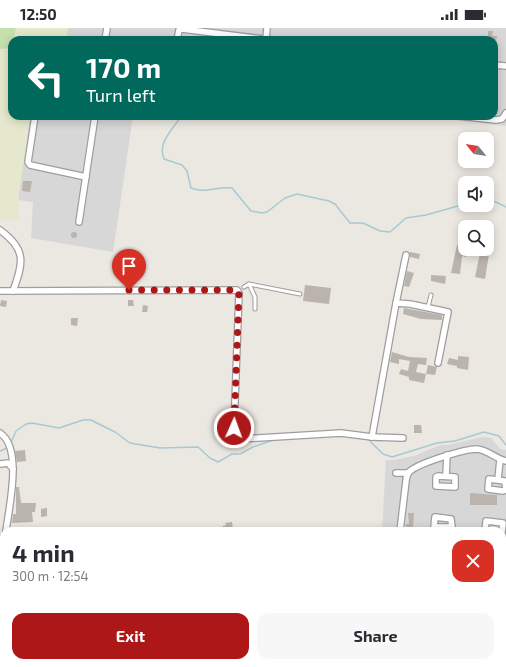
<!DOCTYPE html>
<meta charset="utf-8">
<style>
body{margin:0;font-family:"Exo 2",sans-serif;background:#f7f7f7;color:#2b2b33;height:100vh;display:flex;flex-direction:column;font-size:15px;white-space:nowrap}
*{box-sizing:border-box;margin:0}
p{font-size:13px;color:#7c7c81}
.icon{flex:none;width:22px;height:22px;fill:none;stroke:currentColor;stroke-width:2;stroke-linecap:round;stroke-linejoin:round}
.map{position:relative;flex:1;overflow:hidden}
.drawer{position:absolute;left:0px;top:499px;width:506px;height:140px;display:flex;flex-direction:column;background:#fff;border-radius:12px 12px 0 0;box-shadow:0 2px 10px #0003}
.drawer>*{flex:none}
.banner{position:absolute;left:8px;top:8px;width:490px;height:84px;border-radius:12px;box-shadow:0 2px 10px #0003;background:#00695c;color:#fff;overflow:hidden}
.needle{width:26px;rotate:300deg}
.tools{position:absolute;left:458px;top:104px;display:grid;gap:8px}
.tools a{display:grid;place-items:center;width:36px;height:36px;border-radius:8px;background:#fff;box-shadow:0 2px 10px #0003;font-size:20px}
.pin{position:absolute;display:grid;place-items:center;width:34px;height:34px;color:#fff;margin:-41px -17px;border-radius:50% 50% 50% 0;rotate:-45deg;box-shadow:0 0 4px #0007}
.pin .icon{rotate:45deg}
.me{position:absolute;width:44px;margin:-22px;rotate:2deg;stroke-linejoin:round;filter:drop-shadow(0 0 3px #0008)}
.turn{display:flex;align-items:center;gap:14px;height:84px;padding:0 12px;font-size:18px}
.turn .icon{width:52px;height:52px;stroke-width:2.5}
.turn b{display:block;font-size:28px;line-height:34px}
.round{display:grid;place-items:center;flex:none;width:42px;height:42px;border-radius:12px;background:#f7f7f7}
.headline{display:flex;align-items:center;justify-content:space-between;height:68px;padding:0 12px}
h1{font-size:24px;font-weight:700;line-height:30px}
.action{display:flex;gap:8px;margin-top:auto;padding:8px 12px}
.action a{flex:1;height:46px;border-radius:12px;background:#ae1718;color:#fff;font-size:16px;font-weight:700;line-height:46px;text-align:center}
.action a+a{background:#f7f7f7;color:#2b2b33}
.status{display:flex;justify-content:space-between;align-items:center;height:28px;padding:0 20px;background:#fff;direction:ltr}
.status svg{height:11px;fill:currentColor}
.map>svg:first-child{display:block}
.residential{fill:#d8d7d7}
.farmland{fill:#e6e8ce}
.grass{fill:#c6e0ac}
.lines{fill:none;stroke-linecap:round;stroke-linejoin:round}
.stream{stroke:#a6cad4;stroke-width:1.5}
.building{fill:#bbb3ae}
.service-casing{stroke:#9e9e9e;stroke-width:5}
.minor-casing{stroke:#9e9e9e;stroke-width:8}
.service{stroke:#fff;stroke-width:3}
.minor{stroke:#fff;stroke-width:5.5}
.route{stroke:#ae1718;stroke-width:7;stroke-dasharray:0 12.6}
</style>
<div class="status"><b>12:50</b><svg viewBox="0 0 49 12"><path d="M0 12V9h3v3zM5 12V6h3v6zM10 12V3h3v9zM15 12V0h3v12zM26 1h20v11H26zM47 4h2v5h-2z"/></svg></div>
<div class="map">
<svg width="506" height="639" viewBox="0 0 506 639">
<rect width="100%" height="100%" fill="#ebe7e1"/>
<!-- residential -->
<g class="residential">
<path d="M68,0H506V98L419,88H494V12H65Z"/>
<path d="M30,88H133L113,224L31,210L33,174L18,172Z"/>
<path d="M482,409L491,410L500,421L506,422V598H502V503H382L386,432H394L414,428L440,417H448Z"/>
<path d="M464,635H498V639H491Z"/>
</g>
<!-- farmland -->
<g class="farmland">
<path d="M16,0H68L65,12H14Z"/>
<path d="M12,20V88H30L18,172L19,190L0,193V21Z"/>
</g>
<!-- grass -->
<path class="grass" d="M0,0H16L12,20L0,21Z"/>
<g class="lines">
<!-- stream -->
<g class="stream">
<path d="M181,88C173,102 157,114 164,131L182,137L187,143L191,160C206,166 217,158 232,160L251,183L262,185L267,184L285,170L297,166L329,173L335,176L350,195H363L380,203L390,204L406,190L426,187L465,176"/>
<path d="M487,173L496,174L506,179"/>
<path d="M368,411L383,426L392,429L437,415L455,413L484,404L499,408L506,417"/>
<path d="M10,417L16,403L26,396L32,395L59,400L83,392H91L115,404L130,415L160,420L198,419L210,430L218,434L232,426H240L253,419L276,411"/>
<path d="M0,423L7,420"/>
</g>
</g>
<!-- building -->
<g class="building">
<path d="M488,3H493L492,8H497L496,12H488Z"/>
<path d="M23,153H32L30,164L22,163Z"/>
<circle cx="74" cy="207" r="3"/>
<path d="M457,217L465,218V221H467L466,229L462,228L460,246L451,245Z"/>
<path d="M410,224L420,226L419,231L410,229Z"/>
<path d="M480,225L489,226L485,251L475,249Z"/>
<path d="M407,243L414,245L409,259L404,258Z"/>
<path d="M431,247L446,248L445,256L431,253Z"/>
<path d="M305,257L331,260L329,276L303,273Z"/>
<path d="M1,272L7,273L6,279L0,278Z"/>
<path d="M128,272H133L134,278H128Z"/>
<path d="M143,277L148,278L147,284H142Z"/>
<path d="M404,280L442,287V292L421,291L403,286Z"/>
<path d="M71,290H78L77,298L71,297Z"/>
<path d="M392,324L409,329L427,330L426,337L418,336L416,344L426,346L424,355L409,352V349L399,346L401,341L408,343L410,333L399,331V336L390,334Z"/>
<path d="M458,328L469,329L468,342L457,340V338L447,336L449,330L458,332Z"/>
<path d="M428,337L437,339L435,347L426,346Z"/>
<path d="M414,397H421L422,405H414Z"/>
<path d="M25,422L26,433L17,434L15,423Z"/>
<path d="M16,459H19L21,475H36L35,484H32L33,494L12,495L13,486H16Z"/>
<path d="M470,465L497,467V477H470Z"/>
<path d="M47,480V488L41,489V481Z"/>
<path d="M408,485H414L413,500L406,501V496H409Z"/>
<path d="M232,494L233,501H228L225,495Z"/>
</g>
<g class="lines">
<!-- service casing -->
<g class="service-casing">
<g id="service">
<path d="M249,256L255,269V281"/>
<path d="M244,259L249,256L300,266"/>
<path d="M428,279L431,267"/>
<path d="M225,500V503"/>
</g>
</g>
<!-- minor casing -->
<g class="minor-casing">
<g id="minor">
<path d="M266,11L267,0"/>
<path d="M105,12L107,0"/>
<path d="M177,12L179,2L182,1L271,12"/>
<path d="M494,37L506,38"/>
<path d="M35,88L28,134L30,137L86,149"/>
<path d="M459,88L496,92L502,91L506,85"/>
<path d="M79,194L95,88"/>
<path d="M0,202C26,221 24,234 13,263"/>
<path d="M0,263L237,262L239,265L234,400L240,411L341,405L372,409L396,275L410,276L448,284L438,335"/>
<path d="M396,275L406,227"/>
<path d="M0,405C23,420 9,479 6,503"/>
<path d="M372,409L403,410"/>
<path d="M0,436L8,435L13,441"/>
<path d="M396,445H408"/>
<path d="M438,448L455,449V459L436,458V449Z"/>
<path d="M446,448L447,427"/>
<path d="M489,451L505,453L506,462L503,463L488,461Z"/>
<path d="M498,451L500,432"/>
<path d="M435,489L451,491L452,499H434Z"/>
<path d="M400,503L406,453C406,449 407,447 409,444C418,435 465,421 477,421C488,422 496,431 506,433"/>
<path d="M485,503L486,493L503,495L502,504"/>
<path d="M502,523H506"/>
<path d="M3,532L4,522"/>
<path d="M502,582H506"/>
<path d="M211,639V635"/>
</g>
</g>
<!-- service -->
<use href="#service" class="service"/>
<!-- minor -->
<use href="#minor" class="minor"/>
</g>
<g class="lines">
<!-- route -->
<path class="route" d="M129,262H237L239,265L234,400"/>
</g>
</svg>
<div class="tools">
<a><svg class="needle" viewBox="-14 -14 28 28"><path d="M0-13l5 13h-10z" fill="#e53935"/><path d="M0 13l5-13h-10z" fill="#7c7c81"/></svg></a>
<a><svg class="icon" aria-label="sound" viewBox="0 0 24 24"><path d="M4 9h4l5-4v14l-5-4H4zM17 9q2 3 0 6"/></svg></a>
<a><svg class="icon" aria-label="search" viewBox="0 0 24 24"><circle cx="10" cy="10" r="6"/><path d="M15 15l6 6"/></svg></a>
</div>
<div class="pin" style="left:129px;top:262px;background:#d93025"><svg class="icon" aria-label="arrive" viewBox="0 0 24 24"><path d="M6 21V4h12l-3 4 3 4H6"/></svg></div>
<svg class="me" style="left:234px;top:400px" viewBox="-20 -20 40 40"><circle r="17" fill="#ae1718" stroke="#fff" stroke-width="3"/><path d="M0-11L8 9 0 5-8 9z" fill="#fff"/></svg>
<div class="banner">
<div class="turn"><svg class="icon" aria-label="left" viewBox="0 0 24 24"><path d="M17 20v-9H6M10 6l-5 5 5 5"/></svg><div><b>170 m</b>Turn left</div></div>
</div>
<section class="drawer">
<div class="headline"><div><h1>4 min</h1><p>300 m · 12:54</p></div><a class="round" style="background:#d93025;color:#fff"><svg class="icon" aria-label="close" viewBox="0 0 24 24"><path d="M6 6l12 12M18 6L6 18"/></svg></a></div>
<div class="action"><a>Exit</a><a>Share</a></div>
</section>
</div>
